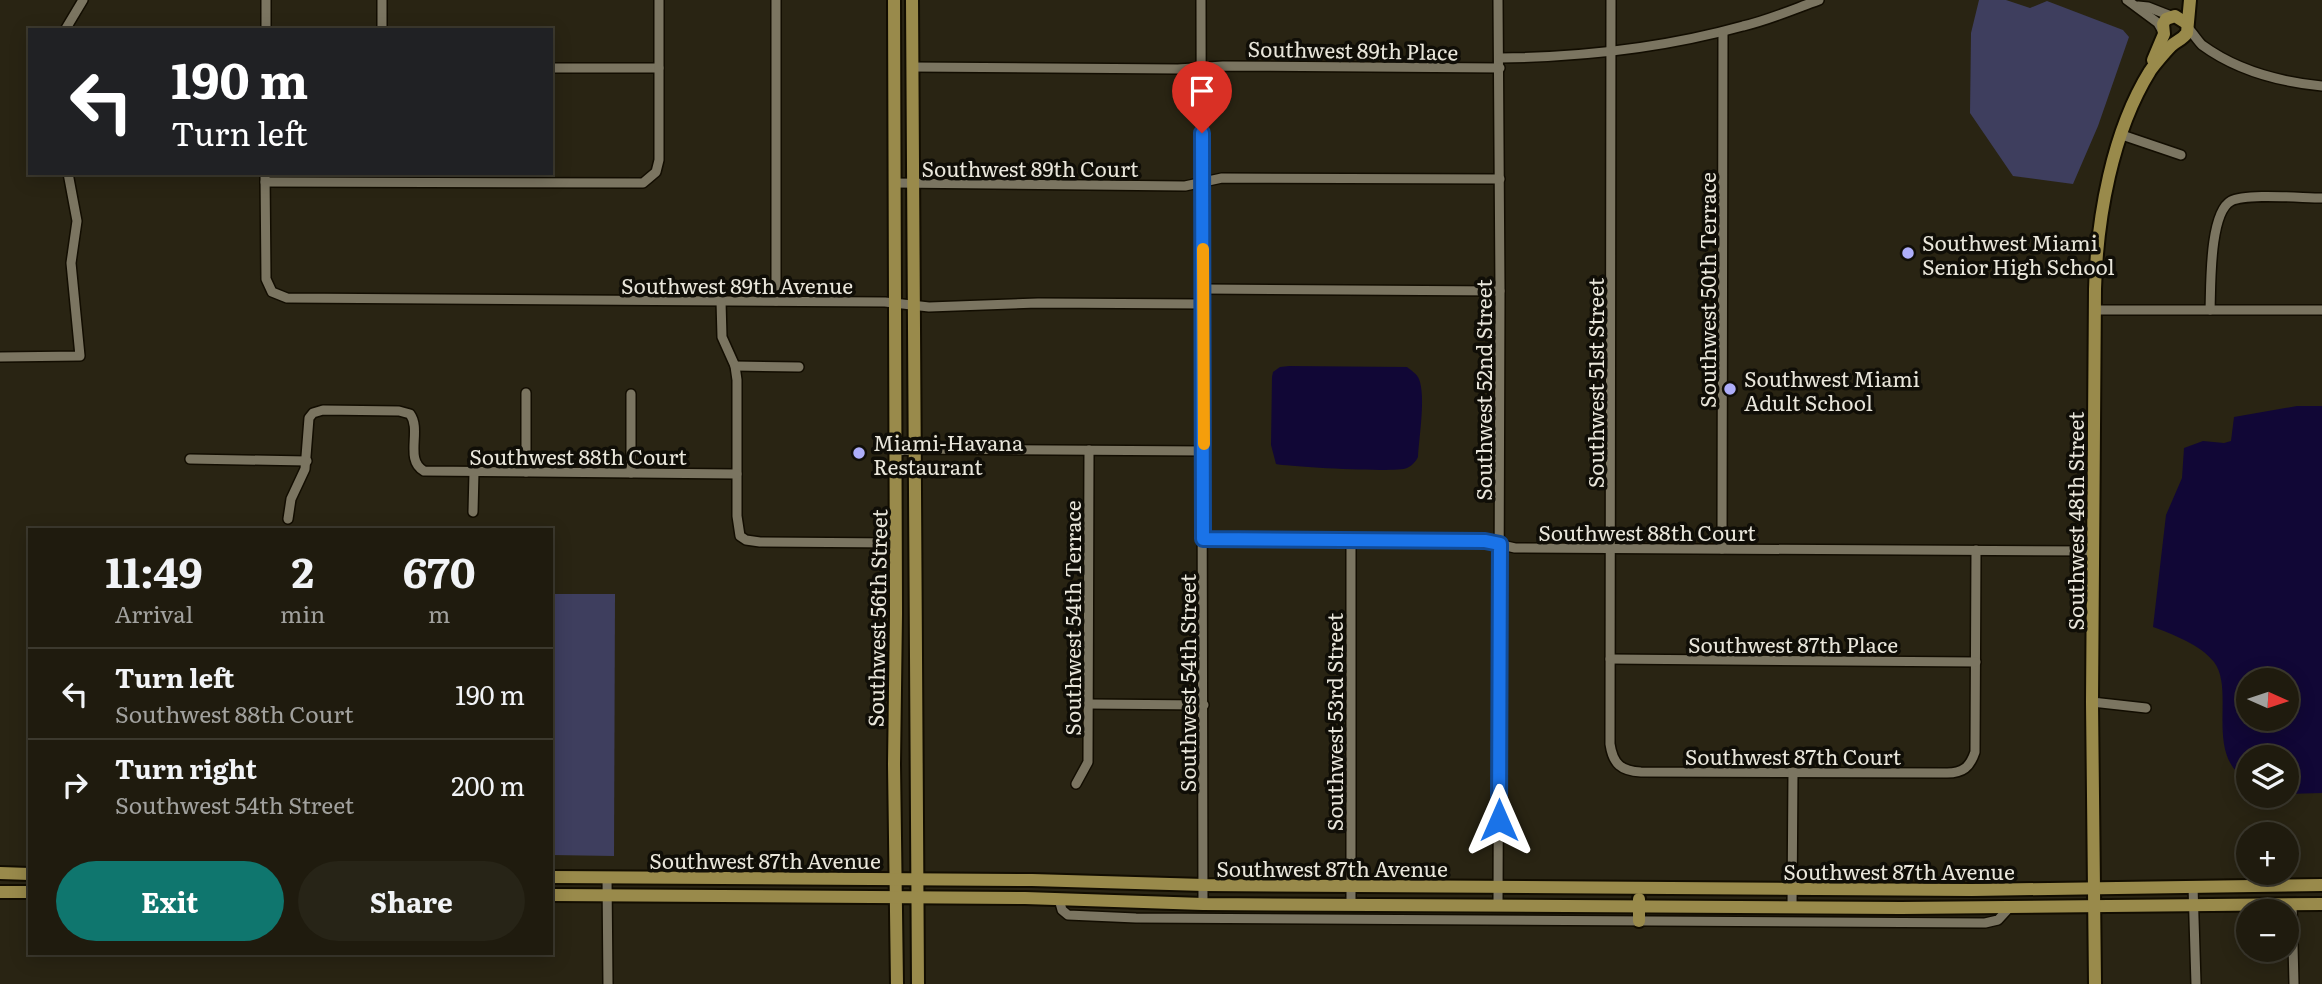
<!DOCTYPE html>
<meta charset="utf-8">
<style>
body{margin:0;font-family:Literata,serif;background:#272417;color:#f1f3f6;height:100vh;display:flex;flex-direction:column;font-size:26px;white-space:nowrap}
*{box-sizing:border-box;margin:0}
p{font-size:23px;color:#a1a19e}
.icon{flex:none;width:38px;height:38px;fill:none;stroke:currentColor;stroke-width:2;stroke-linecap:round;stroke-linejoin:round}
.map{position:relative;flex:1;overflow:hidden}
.sheet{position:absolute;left:28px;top:528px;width:525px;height:427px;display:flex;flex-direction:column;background:#1f1b0e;border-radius:0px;box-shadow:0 4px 18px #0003,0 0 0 2px #3c392e}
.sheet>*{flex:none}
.guide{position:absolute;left:28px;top:28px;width:525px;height:147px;border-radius:0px;box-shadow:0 4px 18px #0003,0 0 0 2px #3c392e;background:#202124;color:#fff;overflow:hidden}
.needle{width:46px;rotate:93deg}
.tools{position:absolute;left:2236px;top:668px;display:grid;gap:14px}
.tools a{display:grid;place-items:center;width:63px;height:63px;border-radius:50%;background:#1f1b0e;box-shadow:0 4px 18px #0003,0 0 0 2px #3c392e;font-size:35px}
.pin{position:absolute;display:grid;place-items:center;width:60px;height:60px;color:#fff;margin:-72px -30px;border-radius:50% 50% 50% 0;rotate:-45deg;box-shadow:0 0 7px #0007}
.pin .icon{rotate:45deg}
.me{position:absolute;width:77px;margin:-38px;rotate:0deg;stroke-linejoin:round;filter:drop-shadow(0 0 5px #0008)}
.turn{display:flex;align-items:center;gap:24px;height:147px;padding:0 28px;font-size:32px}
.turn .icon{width:91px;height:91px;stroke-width:2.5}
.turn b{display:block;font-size:49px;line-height:60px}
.eta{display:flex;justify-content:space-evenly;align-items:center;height:119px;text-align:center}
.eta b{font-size:42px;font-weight:700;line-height:49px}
.primary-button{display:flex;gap:14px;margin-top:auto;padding:14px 28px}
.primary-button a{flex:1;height:80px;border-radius:42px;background:#0f766e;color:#fff;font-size:28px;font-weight:700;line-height:80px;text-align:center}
.primary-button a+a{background:#272417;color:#f1f3f6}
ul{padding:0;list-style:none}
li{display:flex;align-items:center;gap:21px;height:91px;padding:0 28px;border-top:2px solid #3c392e}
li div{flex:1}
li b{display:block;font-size:26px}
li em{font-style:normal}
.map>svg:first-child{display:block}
.green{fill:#3e3e5e}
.water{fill:#110736;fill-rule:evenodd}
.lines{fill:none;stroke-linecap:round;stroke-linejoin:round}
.street-casing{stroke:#120d01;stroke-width:12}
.secondary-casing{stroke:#120d01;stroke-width:16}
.street{stroke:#7b7561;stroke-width:9}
.secondary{stroke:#998a4b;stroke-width:12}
.route-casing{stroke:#114b97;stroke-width:18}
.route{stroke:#1a73e8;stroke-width:12}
.slow{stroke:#f59e0b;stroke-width:12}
.poi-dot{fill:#aeaefa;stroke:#100e07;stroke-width:2.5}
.labels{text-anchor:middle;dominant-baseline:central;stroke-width:7;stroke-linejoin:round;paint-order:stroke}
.street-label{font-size:21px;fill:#e9e6db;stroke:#100e07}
.poi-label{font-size:21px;fill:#e9e6db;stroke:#100e07;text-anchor:start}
</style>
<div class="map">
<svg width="2322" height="984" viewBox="0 0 2322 984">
<rect width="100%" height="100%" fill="#292413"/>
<!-- green -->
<g class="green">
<path d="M1979,0H2006L2030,8L2047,1L2123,30L2129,37L2098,126L2073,184L2013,176L1970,113L1971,33Z"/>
<path d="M551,594H615L614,856L551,855Z"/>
</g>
<!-- water -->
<g class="water">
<path d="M1289,366L1407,367C1412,371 1417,374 1419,379C1426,397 1419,437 1418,457C1416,461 1412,466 1407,468C1396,473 1292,467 1276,464L1271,445L1272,377L1273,372L1280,367Z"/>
<path d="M2297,406H2322V793L2287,794V758H2249V781C2203,757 2236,691 2214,662C2201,645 2172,634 2153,627L2166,515L2182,478L2184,448L2203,441L2224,443L2231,441L2234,417ZM2249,681H2287V719H2249Z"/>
</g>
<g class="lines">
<!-- street casing -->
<g class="street-casing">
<g id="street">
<path d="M382,0V30"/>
<path d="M776,0V301"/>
<path d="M1201,0L1203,904"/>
<path d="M1498,0L1500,291L1498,906"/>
<path d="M1611,0L1610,744C1613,764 1621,771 1641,772L1947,773C1963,773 1970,767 1975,752L1976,550"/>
<path d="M2127,0L2158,23L2162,30"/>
<path d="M2138,6L2148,7L2171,16"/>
<path d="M2188,28C2193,33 2197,40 2202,45C2236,70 2281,82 2322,86"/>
<path d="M65,30L83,0"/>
<path d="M266,30V0"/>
<path d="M1500,58C1582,57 1664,48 1743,26C1769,20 1794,9 1819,0"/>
<path d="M912,67L1178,69L1223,66L1500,68"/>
<path d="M551,68H659"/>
<path d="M2122,135L2181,155"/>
<path d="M265,173L266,279L272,292L287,298L885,302L929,307L1038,303L1203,304"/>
<path d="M265,182L643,183L656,172L659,160V0"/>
<path d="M894,183L1185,186L1222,178L1500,179"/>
<path d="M1203,289L1500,291"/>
<path d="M721,301L722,337L735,366L737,380V516L740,536L746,540L760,542L896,543"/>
<path d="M2095,310H2322"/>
<path d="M2210,310C2211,287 2209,213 2231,201C2246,193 2302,198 2322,198"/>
<path d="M0,357L80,356L71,263L77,221L68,173"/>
<path d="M735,366L799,367"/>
<path d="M631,394V473"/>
<path d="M896,451L925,449L1204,451"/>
<path d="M190,459L307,461"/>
<path d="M526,472V393"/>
<path d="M473,512L474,472"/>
<path d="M288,519L291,499L305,469L309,418L313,413L323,410L399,411L410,414C422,430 404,460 424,471L737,474"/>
<path d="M1203,539L1485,541L1515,548L2092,551"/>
<path d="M1722,549L1723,32"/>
<path d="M1610,659L1976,662"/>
<path d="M2092,702L2146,708"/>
<path d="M1088,704L1204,705"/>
<path d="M1076,784L1088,762L1089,450"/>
<path d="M607,877L608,984"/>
<path d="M2193,886L2196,984"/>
<path d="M1059,899L1062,910L1068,915L1136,918L1985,923L1998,920L2009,908"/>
<path d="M2292,904L2294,984"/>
<path d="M1351,905V540"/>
<path d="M1792,907L1793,772"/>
</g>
</g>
<!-- secondary casing -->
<g class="secondary-casing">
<g id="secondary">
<path d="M894,0L896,614L894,764L897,984"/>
<path d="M912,0L918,984"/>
<path d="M2153,60L2164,34L2163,24L2166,19L2175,16L2186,23"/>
<path d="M0,873L30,874"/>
<path d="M551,877L1032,880L1204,885L1972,890L2322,885"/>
<path d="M0,892H30"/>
<path d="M551,895L1025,898L1203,904L1901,908L2322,904"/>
<path d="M1639,921V899"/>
<path d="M2095,984L2092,702L2095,289C2097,218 2112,132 2150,71C2154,65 2166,51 2171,46C2176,41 2182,40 2187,33L2190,0"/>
</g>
</g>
<!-- street -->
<use href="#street" class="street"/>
<!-- secondary -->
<use href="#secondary" class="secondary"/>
</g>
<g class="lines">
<!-- route casing -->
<g class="route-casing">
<path id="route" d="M1202,133L1203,539L1485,541L1500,544L1499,820"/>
</g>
<!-- route -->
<use href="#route" class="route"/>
<!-- slow -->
<path class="slow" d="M1203,249L1204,444"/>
</g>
<!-- markers -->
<g class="poi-dot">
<circle cx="1908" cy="253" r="7"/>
<circle cx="1730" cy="389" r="7"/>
<circle cx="859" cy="453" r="7"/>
</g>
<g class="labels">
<!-- street labels -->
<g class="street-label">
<text transform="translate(1353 49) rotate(1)">Southwest 89th Place</text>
<text x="1030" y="167">Southwest 89th Court</text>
<text x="737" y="284">Southwest 89th Avenue</text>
<text transform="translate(1706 290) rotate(-90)">Southwest 50th Terrace</text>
<text transform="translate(1594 383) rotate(-90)">Southwest 51st Street</text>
<text transform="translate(1482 390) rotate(-90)">Southwest 52nd Street</text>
<text x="578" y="455">Southwest 88th Court</text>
<text transform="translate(2074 521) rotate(-90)">Southwest 48th Street</text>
<text x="1647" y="531">Southwest 88th Court</text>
<text transform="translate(876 618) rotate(-89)">Southwest 56th Street</text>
<text transform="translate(1071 618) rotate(-90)">Southwest 54th Terrace</text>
<text x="1793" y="643">Southwest 87th Place</text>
<text transform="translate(1186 683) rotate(-90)">Southwest 54th Street</text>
<text transform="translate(1333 722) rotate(-90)">Southwest 53rd Street</text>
<text x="1793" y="755">Southwest 87th Court</text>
<text x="765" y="859">Southwest 87th Avenue</text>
<text x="1332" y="867">Southwest 87th Avenue</text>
<text x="1899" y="870">Southwest 87th Avenue</text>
</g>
<!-- poi labels -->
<g class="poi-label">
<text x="1922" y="241">Southwest Miami<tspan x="1922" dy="24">Senior High School</tspan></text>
<text x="1744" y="377">Southwest Miami<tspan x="1744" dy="24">Adult School</tspan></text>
<text x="873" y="441">Miami-Havana<tspan x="873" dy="24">Restaurant</tspan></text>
</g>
</g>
</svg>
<div class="tools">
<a><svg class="needle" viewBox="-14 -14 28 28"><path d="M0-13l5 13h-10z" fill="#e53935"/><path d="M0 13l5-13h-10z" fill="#a1a19e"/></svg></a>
<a><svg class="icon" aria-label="layers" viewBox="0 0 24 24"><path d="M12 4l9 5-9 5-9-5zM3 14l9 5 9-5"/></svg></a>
<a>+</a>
<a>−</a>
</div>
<div class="pin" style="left:1202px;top:133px;background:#d93025"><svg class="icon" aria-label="arrive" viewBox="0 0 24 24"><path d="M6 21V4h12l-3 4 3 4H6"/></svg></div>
<svg class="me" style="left:1499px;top:820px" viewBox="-20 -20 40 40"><path d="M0-17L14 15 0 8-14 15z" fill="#1a73e8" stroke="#fff" stroke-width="4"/></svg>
<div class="guide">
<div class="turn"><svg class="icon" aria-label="left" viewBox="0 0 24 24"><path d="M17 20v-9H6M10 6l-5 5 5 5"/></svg><div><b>190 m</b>Turn left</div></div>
</div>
<section class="sheet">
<div class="eta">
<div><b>11:49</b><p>Arrival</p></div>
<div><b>2</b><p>min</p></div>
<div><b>670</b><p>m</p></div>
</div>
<ul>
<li><svg class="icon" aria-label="left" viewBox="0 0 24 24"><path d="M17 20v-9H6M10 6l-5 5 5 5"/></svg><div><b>Turn left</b><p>Southwest 88th Court</p></div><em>190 m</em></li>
<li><svg class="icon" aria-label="right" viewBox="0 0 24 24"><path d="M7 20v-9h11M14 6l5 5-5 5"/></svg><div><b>Turn right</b><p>Southwest 54th Street</p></div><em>200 m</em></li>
</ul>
<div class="primary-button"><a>Exit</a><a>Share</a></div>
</section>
</div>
